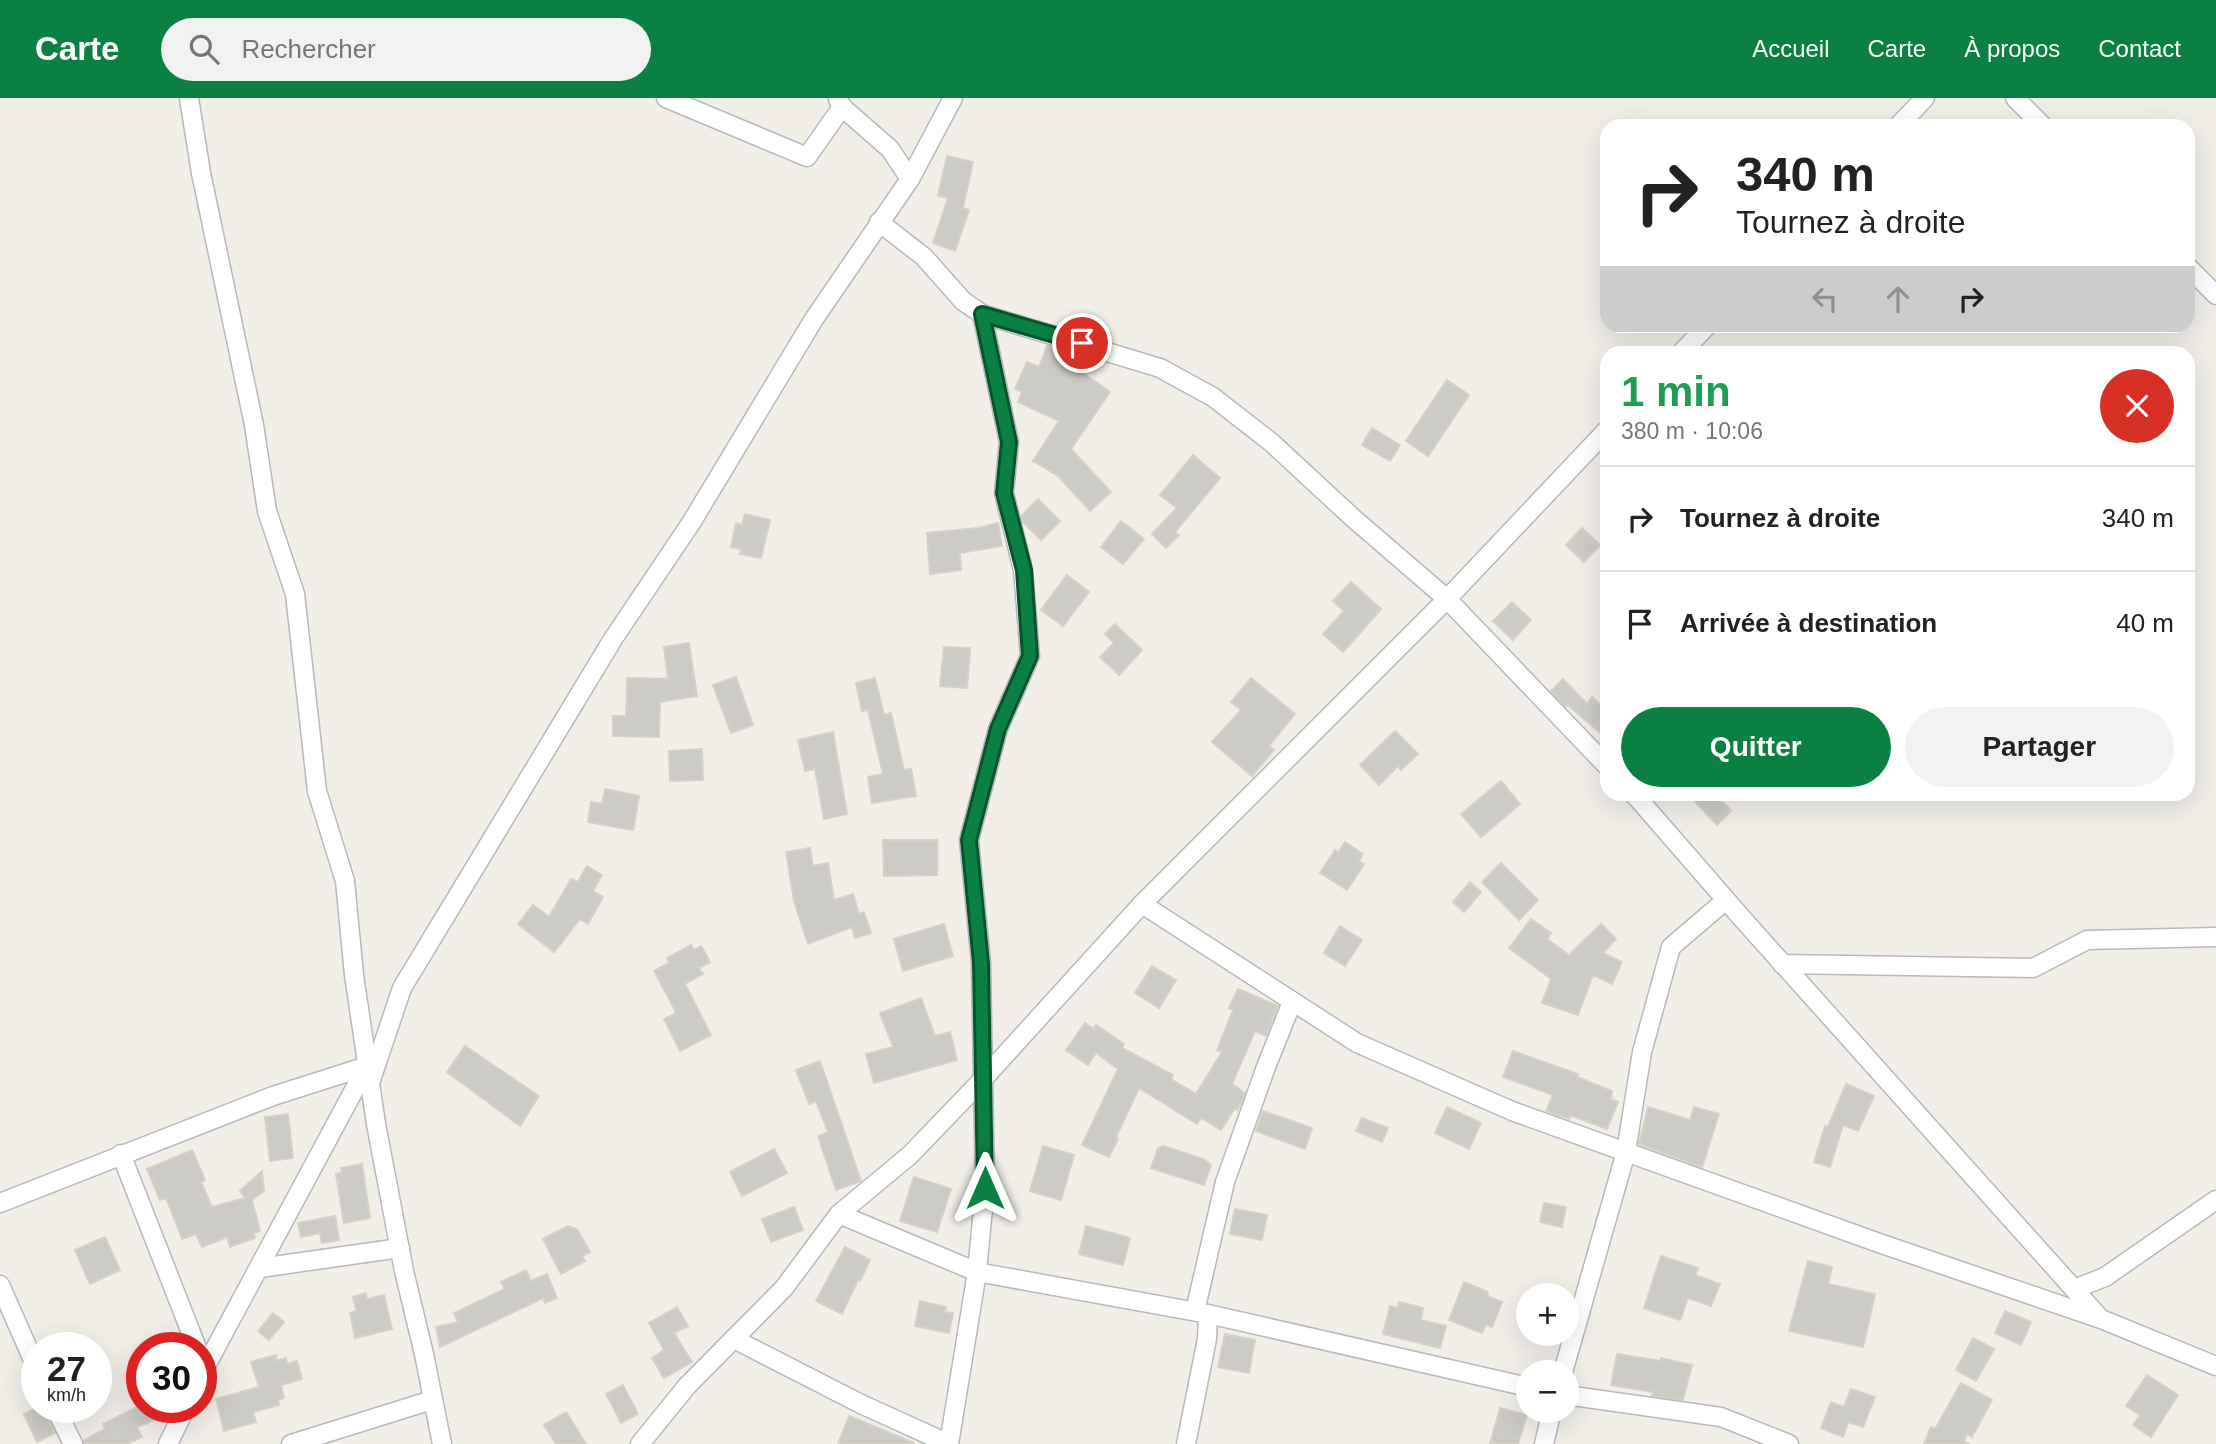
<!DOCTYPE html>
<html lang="fr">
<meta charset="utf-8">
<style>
body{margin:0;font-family:Arial,sans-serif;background:#f2f2f2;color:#222;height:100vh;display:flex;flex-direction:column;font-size:26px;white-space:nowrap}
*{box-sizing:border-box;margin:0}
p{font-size:23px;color:#767676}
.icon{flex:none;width:38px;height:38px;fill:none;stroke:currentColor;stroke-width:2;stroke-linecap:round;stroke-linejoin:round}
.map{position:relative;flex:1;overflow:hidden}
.details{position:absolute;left:1600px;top:248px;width:595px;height:455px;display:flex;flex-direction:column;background:#fff;border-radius:21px;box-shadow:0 7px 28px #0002}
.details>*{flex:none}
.top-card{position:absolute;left:1600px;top:21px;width:595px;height:214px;border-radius:21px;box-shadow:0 7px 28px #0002;background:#fff;color:#222;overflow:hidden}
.tools{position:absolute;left:1516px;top:1185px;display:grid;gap:14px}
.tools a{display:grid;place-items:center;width:63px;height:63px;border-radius:50%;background:#fff;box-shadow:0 7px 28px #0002;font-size:35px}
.speed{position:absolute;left:21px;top:1234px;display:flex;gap:14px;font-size:35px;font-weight:700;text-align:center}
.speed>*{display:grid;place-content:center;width:91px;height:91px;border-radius:50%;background:#fff;box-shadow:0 7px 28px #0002;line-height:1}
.speed small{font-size:18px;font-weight:400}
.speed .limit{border:10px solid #d22;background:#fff;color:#111}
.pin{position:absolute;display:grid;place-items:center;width:60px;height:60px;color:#fff;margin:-30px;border:4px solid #fff;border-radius:50%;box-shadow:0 2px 7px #0007}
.me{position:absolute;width:77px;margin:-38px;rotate:0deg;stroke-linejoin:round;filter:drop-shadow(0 0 5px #0008)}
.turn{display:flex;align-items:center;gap:24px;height:147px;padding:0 21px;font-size:32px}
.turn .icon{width:91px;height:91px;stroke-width:2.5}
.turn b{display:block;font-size:49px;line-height:60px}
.lanes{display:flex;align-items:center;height:66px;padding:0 21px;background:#0003;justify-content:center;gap:35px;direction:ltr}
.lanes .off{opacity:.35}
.round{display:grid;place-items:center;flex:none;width:74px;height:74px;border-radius:37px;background:#f2f2f2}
.headline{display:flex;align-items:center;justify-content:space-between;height:119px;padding:0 21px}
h1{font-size:42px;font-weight:800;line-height:52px;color:#1e9e55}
.primary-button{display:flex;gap:14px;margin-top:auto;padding:14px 21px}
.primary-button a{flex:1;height:80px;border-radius:42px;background:#0b8043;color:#fff;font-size:28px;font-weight:800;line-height:80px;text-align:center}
.primary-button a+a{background:#f2f2f2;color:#222}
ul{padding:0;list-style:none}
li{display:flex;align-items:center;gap:21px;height:105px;padding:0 21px;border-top:2px solid #e0e0e0}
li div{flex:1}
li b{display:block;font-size:26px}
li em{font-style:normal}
header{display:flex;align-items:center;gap:42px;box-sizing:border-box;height:98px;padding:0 35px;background:#0b8043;color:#fff}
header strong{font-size:33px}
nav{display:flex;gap:38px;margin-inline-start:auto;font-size:24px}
.search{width:490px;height:63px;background:#f2f2f2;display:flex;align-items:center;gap:18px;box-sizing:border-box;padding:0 24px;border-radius:38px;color:#767676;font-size:26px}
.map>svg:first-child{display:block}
.building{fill:#cccac5;stroke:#d6d1c6;stroke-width:2}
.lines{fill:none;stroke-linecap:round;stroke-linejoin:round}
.street-casing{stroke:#b5b8bc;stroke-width:21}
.street{stroke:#fff;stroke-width:18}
.route-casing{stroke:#07532c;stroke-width:18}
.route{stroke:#0b8043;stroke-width:12}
</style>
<header>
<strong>Carte</strong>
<div class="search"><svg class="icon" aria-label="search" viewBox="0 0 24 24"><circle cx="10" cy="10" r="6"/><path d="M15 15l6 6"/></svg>Rechercher</div>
<nav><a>Accueil</a><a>Carte</a><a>À propos</a><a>Contact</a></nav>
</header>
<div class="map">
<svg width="2216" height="1346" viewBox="0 0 2216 1346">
<rect width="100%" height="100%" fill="#f1efe8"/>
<!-- building -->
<g class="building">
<path d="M947,58L973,64L963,110L969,112L955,153L933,145L948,100L938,98Z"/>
<path d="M1047,248L1072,255L1068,264L1110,294L1071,351L1111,394L1090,413L1058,378L1033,363L1059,323L1018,304L1022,294L1015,291L1027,264L1039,269Z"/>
<path d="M1447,282L1469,297L1428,358L1406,343Z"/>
<path d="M1372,330L1400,347L1390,363L1362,347Z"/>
<path d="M1193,357L1220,380L1175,434L1179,437L1166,450L1152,436L1177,410L1160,397Z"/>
<path d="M1038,401L1060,423L1041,442L1023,424L1021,418Z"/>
<path d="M745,416L770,422L761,460L740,456L741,451L731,449L736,425L742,427Z"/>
<path d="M1121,423L1144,441L1123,466L1101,449Z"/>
<path d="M998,425L1002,448L960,455L961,472L930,476L927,435L978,430Z"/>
<path d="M1582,430L1600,447L1584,464L1566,447Z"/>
<path d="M1067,477L1089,494L1063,528L1041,512Z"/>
<path d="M1351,484L1381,511L1343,554L1323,536L1344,513L1333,503Z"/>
<path d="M1512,504L1531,522L1513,542L1493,523Z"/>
<path d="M1115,526L1142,552L1119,577L1100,559L1114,545L1105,536Z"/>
<path d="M689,545L697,598L660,604L659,639L613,638V618H626L627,580L668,581L664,549Z"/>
<path d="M944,549L970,550L967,590L940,588Z"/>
<path d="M736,579L753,627L731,635L713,587Z"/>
<path d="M875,580L884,617L891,615L904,672L911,671L916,698L872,705L868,679L883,676L868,612L862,613L856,585Z"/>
<path d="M1251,580L1295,616L1269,648L1274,652L1252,678L1212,644L1241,612L1231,604Z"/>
<path d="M1563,581L1587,606L1592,599L1606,612V640L1568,607L1566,609L1551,593Z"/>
<path d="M1395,633L1418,656L1401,672L1398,668L1379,687L1360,667Z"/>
<path d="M833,634L847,716L824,721L815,671L805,673L798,642Z"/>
<path d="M702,651L703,682L670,683L669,653Z"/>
<path d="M1501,683L1520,706L1481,739L1461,716Z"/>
<path d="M605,691L639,698L633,732L588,724L591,704L602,706Z"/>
<path d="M1688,696H1716L1731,713L1717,727Z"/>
<path d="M883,742H937V777L884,778Z"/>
<path d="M1345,744L1363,756L1359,763L1364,766L1347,792L1320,775L1335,752L1339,754Z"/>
<path d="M810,750L813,768L828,765L834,802L853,796L859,816L864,814L871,835L855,840L852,829L808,846L794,803L786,754Z"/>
<path d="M1501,765L1538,802L1519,822L1482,784Z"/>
<path d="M587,768L602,777L593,793L603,799L588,826L580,821L554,854L518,826L533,807L549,819L571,781L578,784Z"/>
<path d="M1470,784L1481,794L1464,814L1453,804Z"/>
<path d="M1531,821L1551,835L1547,841L1569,857L1601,826L1616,841L1603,855L1622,864L1612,886L1593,877L1578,917L1542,905L1551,881L1509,850Z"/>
<path d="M944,826L953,858L903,873L894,841Z"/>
<path d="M1340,828L1362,842L1345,868L1324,855Z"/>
<path d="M691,847L694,852L701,848L710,864L699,870L703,876L685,886L711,937L680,953L664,921L675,916V912L654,873L669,865L667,860Z"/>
<path d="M1152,868L1176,882L1159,910L1135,895Z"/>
<path d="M1238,891L1278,908L1266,938L1255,933L1232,986L1245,995L1241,1005L1237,1012L1235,1010L1221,1032L1201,1020L1197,1026L1139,990L1116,1039L1118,1041L1109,1059L1082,1047L1118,971L1096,955L1088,967L1066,952L1085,925L1094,931L1096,927L1124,946L1122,950L1173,977L1171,981L1196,996L1222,954L1217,952L1233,912L1229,910Z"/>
<path d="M921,900L935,938L950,934L957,962L874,985L866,956L893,949L880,915Z"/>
<path d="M465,948L539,998L520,1028L447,974Z"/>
<path d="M1513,953L1578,976L1577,979L1612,993L1611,1001L1618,1004L1607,1031L1570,1017L1569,1021L1546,1013L1553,997L1503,979Z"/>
<path d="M820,963L861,1083L836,1092L818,1038L828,1034L816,1003L809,1006L796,972Z"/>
<path d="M1846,986L1874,998L1858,1033L1843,1027L1830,1069L1814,1064L1825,1028L1828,1029Z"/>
<path d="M1447,1009L1481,1025L1469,1051L1435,1035Z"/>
<path d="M1648,1009L1690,1022L1694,1009L1719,1016L1702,1069L1639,1046Z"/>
<path d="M1263,1013L1312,1030L1305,1051L1256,1033Z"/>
<path d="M288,1016L293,1060L270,1063L265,1019Z"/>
<path d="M1362,1020L1388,1030L1382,1044L1356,1033Z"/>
<path d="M1043,1048L1074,1057L1061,1102L1030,1093Z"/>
<path d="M1163,1048L1203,1061L1211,1067L1204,1087L1151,1070L1158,1050Z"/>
<path d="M774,1051L787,1075L742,1098L730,1074Z"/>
<path d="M192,1052L205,1082L201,1084L212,1109L245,1100L240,1093L262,1073L264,1093L252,1102L260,1133L254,1135L255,1140L230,1149L227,1139L202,1149L196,1136L182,1141L166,1100L160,1102L147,1071Z"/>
<path d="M362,1066L370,1120L344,1125L336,1076L342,1075L341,1070Z"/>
<path d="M914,1079L951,1091L937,1134L900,1123Z"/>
<path d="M1544,1105L1566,1109L1562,1129L1540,1124Z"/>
<path d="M794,1109L803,1132L771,1144L762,1121Z"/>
<path d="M1235,1111L1267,1117L1262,1142L1230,1136Z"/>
<path d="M335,1118L339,1142L322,1145L320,1135L301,1139L298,1125Z"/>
<path d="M568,1128L577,1131L590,1154L582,1158L585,1163L561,1176L543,1141Z"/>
<path d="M1086,1128L1130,1140L1123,1167L1079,1156Z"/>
<path d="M105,1139L120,1172L90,1186L75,1152Z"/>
<path d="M845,1149L870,1162L860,1183L858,1182L842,1216L816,1203Z"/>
<path d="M1661,1158L1698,1170L1695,1177L1720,1186L1711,1208L1688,1200L1680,1222L1644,1210Z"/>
<path d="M1808,1163L1832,1169L1828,1186L1875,1196L1863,1249L1789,1233Z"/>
<path d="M526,1172L531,1183L547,1176L557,1200L545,1205L543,1200L440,1249L436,1229L458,1224L454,1215L505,1191L501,1184Z"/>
<path d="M1464,1184L1488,1194L1487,1198L1502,1204L1492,1229L1486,1227L1482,1235L1449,1222Z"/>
<path d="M366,1195L367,1201L384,1197L392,1231L355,1240L350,1215L356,1213L353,1199Z"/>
<path d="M920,1203L946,1209L945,1214L953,1215L949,1235L915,1228Z"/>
<path d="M1399,1204L1423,1210L1421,1222L1446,1228L1440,1250L1383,1236L1390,1208L1398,1210Z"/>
<path d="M677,1209L688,1228L674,1235L692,1264L664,1280L652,1260L664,1252L649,1225Z"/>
<path d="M2005,1213L2031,1224L2021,1247L1995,1235Z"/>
<path d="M273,1215L284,1224L269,1242L258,1233Z"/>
<path d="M1225,1236L1255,1242L1249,1275L1218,1269Z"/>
<path d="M1973,1240L1994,1251L1976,1283L1956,1272Z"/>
<path d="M1617,1256L1661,1263V1260L1692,1267L1683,1302L1652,1298L1653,1294L1611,1287Z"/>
<path d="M276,1257L277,1263L286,1260L287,1266L297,1263L302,1281L281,1287L284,1300L278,1302L279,1307L253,1314L256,1324L224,1333L216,1301L259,1289L251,1264Z"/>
<path d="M2147,1277L2178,1297L2151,1339L2133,1327L2140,1317L2126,1308Z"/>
<path d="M1961,1285L1992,1302L1972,1339L1967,1336L1964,1344L1970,1346H1924L1931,1329L1935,1331Z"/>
<path d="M623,1287L638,1316L621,1325L606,1296Z"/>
<path d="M1851,1291L1875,1299L1863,1329L1848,1324L1843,1339L1821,1330L1831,1304L1844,1309Z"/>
<path d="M38,1309H43L55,1335L37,1344L24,1316Z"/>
<path d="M137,1309H151L155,1322L137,1329L142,1339L127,1346H84V1342L105,1331L103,1326Z"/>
<path d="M1500,1310L1527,1317L1518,1346H1490Z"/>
<path d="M566,1314L586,1346H556L544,1327Z"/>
<path d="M849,1318L914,1345V1346H838Z"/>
</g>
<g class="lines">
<!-- street casing -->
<g class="street-casing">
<g id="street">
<path d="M189,0L201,75L254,327L267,413L295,496L317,693L345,783L354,877L376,1026L404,1173L424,1256L442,1346"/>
<path d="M666,0L807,59L842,9"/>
<path d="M2015,0L2043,28"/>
<path d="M838,1L842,9L890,51L910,81"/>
<path d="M1898,28L1925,0"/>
<path d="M879,124L924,159L963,203L982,216L1160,270L1213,299L1272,345L1353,420L1447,501L1606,667"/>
<path d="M2188,169L2216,197"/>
<path d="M1680,256L1707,228"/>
<path d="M1634,696L1740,818L2099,1219"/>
<path d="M1142,806L1357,945L1512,1013L1879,1145L2101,1221L2216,1268"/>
<path d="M1782,866L2033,870L2087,842L2216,839"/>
<path d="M371,982L402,890L613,541L691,425L814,221L910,81L953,0"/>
<path d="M121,1056L197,1250"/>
<path d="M0,1105L273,998L367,968"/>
<path d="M839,1116L977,1174L1208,1216L1528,1289"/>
<path d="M260,1170L400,1150"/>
<path d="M0,1187L37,1271"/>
<path d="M2074,1191L2105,1179L2216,1102"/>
<path d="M1195,1213L1225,1084L1266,969L1292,904"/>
<path d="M734,1241L861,1306L949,1346"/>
<path d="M1563,1274L1626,1054L1642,954L1671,849L1726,802"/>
<path d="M201,1277L367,968"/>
<path d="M1566,1297L1721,1319L1789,1346"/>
<path d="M55,1309L73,1346"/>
<path d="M168,1346L186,1309"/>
<path d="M291,1346L432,1302"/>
<path d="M640,1346L687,1288L784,1190L839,1116L910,1057L985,979L1142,806L1447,501L1606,333"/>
<path d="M949,1346L977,1174L985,1090L981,865L969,742L998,631L1030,558L1023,472L1004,395L1009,344L982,216"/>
<path d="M1186,1346L1207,1241L1208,1216"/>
<path d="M1544,1346L1552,1312"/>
</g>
</g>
<!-- street -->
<use href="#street" class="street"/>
</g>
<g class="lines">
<!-- route casing -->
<g class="route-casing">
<path id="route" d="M985,1090L981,865L969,742L998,631L1030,558L1024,472L1004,395L1009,344L982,216L1082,245"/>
</g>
<!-- route -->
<use href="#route" class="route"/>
</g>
</svg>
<div class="tools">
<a>+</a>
<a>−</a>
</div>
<div class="speed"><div>27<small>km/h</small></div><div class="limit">30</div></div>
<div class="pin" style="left:1082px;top:245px;background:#d93025"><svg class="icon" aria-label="arrive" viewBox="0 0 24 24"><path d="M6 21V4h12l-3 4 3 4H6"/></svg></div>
<svg class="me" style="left:985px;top:1090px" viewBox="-20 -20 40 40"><path d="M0-17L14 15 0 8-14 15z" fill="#0b8043" stroke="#fff" stroke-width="4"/></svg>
<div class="top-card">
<div class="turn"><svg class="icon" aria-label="right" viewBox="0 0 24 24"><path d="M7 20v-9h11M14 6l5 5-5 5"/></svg><div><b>340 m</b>Tournez à droite</div></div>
<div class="lanes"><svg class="icon off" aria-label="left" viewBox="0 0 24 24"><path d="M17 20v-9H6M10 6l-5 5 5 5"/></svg><svg class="icon off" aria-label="ahead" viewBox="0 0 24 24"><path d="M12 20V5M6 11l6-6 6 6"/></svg><svg class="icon" aria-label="right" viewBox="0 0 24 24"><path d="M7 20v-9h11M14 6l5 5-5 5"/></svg></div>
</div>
<section class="details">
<div class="headline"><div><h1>1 min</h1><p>380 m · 10:06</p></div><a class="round" style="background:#d93025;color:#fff"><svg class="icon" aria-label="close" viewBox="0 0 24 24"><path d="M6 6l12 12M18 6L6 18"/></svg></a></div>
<ul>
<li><svg class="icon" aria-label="right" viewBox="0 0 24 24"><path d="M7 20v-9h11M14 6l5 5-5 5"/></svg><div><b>Tournez à droite</b></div><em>340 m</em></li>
<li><svg class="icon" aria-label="arrive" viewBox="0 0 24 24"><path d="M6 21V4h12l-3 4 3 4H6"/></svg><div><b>Arrivée à destination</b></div><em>40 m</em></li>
</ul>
<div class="primary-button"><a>Quitter</a><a>Partager</a></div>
</section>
</div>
